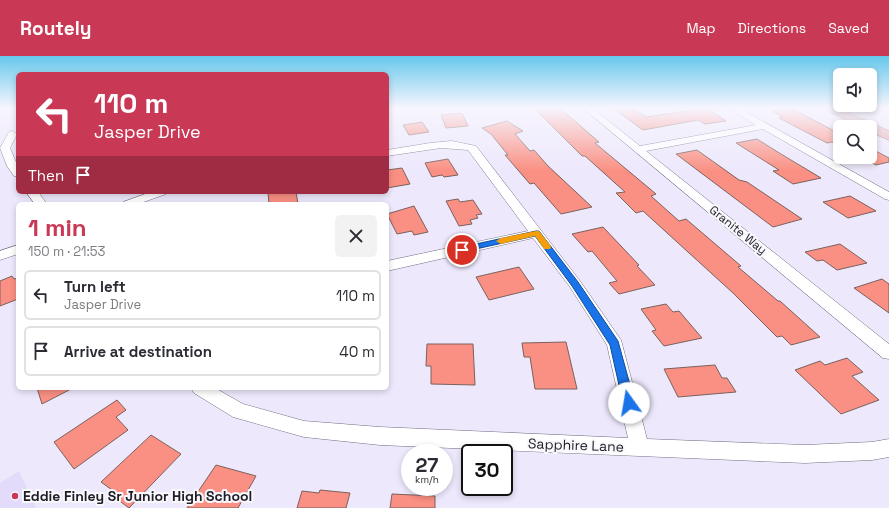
<!DOCTYPE html>
<meta charset="utf-8">
<style>
body{margin:0;font-family:"Space Grotesk",sans-serif;background:#f2f2f3;color:#2b2b33;height:100vh;display:flex;flex-direction:column;font-size:15px;white-space:nowrap}
*{box-sizing:border-box;margin:0}
p{font-size:13px;color:#7c7c81}
.icon{flex:none;width:22px;height:22px;fill:none;stroke:currentColor;stroke-width:2;stroke-linecap:round;stroke-linejoin:round}
.map{position:relative;flex:1;overflow:hidden}
.panel{position:absolute;left:16px;top:146px;width:373px;height:188px;display:flex;flex-direction:column;background:#fff;border-radius:6px;box-shadow:0 2px 6px #0003}
.panel>*{flex:none}
.banner{position:absolute;left:16px;top:16px;width:373px;height:122px;border-radius:6px;box-shadow:0 2px 6px #0003;background:#c93854;color:#fff;overflow:hidden}
.fabs{position:absolute;left:833px;top:12px;display:grid;gap:8px}
.fabs a{display:grid;place-items:center;width:44px;height:44px;border-radius:6px;background:#fff;box-shadow:0 2px 6px #0003;font-size:20px}
.speed{position:absolute;left:401px;top:388px;display:flex;gap:8px;font-size:20px;font-weight:700;text-align:center}
.speed>*{display:grid;place-content:center;width:52px;height:52px;border-radius:50%;background:#fff;box-shadow:0 2px 6px #0003;line-height:1}
.speed small{font-size:10px;font-weight:400}
.speed .limit{border:2px solid #111;border-radius:6px;background:#fff;color:#111}
.pin{position:absolute;display:grid;place-items:center;width:34px;height:34px;color:#fff;margin:-17px;border:2px solid #fff;border-radius:50%;box-shadow:0 1px 4px #0007}
.me{position:absolute;width:44px;margin:-22px;rotate:347deg;stroke-linejoin:round;filter:drop-shadow(0 0 3px #0008)}
.turn{display:flex;align-items:center;gap:14px;height:84px;padding:0 12px;font-size:18px}
.turn .icon{width:52px;height:52px;stroke-width:2.5}
.turn b{display:block;font-size:28px;line-height:34px}
.then{display:flex;align-items:center;height:38px;padding:0 12px;background:#0003;gap:8px;font-size:15px}
.round{display:grid;place-items:center;flex:none;width:42px;height:42px;border-radius:6px;background:#f2f2f3}
.overview{display:flex;align-items:center;justify-content:space-between;height:68px;padding:0 12px}
h1{font-size:24px;font-weight:700;line-height:30px;color:#c93854}
ul{padding:0;list-style:none}
li{display:flex;align-items:center;gap:12px;height:50px;margin:0 8px 6px;padding:0 4px;border:2px solid #e1e1e2;border-radius:6px}
li div{flex:1}
li b{display:block;font-size:15px}
li em{font-style:normal}
header{display:flex;align-items:center;gap:24px;box-sizing:border-box;height:56px;padding:0 20px;background:#c93854;color:#fff}
header strong{font-size:19px}
nav{display:flex;gap:22px;margin-inline-start:auto;font-size:14px}
.map>svg:first-child{display:block}
.built{fill:#e3dbfa}
.building{fill:#fa9083;stroke:#7a615d}
.lines{fill:none;stroke-linecap:round;stroke-linejoin:round}
.minor-casing{stroke:#726c82;stroke-width:1}
.major-casing{stroke:#9a5661;stroke-width:1}
.minor{fill:#fff;fill-rule:evenodd}
.major{fill:#e9acb3;fill-rule:evenodd}
.route{fill:#1a73e8;stroke:#114b97}
.slow{fill:#f59e0b}
.poi-dot{fill:#c93854;stroke:#f9f8fd;stroke-width:1.5}
.labels{text-anchor:middle;dominant-baseline:central;stroke-width:4;stroke-linejoin:round;paint-order:stroke}
.street-label{font-size:12px;fill:#201d26;stroke:#f9f8fd}
.near-street-label{font-size:14px;fill:#201d26;stroke:#f9f8fd}
.near-poi-label{font-size:14px;font-weight:bold;fill:#201d26;stroke:#f9f8fd;text-anchor:start}
</style>
<header>
<strong>Routely</strong>
<nav><a>Map</a><a>Directions</a><a>Saved</a></nav>
</header>
<div class="map">
<svg width="889" height="452" viewBox="0 0 889 452">
<rect width="100%" height="100%" fill="#ede8fc"/>
<!-- built -->
<path class="built" d="M19,415L36,452H0V427Z"/>
<!-- building -->
<g class="building">
<path d="M534,52H559L569,60L599,86L595,87L656,138L651,140L679,165L686,163L741,210L738,211L778,245H780L820,281L791,289L782,280L777,281L733,237L643,155L636,157L616,137L625,136L585,100H582Z"/>
<path d="M613,52H632L646,61L707,52L726,65L705,68L698,64L643,74Z"/>
<path d="M791,52L840,78V90L832,86L827,87L779,62L783,61L772,55Z"/>
<path d="M462,57L468,70L446,72L441,59Z"/>
<path d="M507,65L523,75L515,78L530,95L534,94L548,110L592,151L561,158L534,127L530,128L505,99H508L491,78L482,72Z"/>
<path d="M422,66L429,76L409,79L403,69Z"/>
<path d="M757,83L781,98L821,122L793,128L773,115L779,114L736,87Z"/>
<path d="M870,92L889,102V106L876,109L870,106Z"/>
<path d="M697,94L739,124L747,126L802,163L773,171L676,98Z"/>
<path d="M448,103L458,119L444,121L442,119L432,121L425,107Z"/>
<path d="M402,112L410,128L387,132V114Z"/>
<path d="M268,136H296L298,148H269Z"/>
<path d="M850,140L876,155L848,162L823,146Z"/>
<path d="M458,143L460,146L473,144L482,158L476,159L478,162L470,164L472,168L459,170L446,145Z"/>
<path d="M414,150L428,176L414,179L412,175L397,178L387,158Z"/>
<path d="M603,171L639,209L637,210L655,229L619,238L609,227L617,225L592,195L588,196L572,178Z"/>
<path d="M840,188L867,207L837,214L823,204L817,205L805,196Z"/>
<path d="M519,211L534,233L489,244L476,221Z"/>
<path d="M12,220L14,223L18,222V243L0,250V225Z"/>
<path d="M882,223L889,228V257L854,232Z"/>
<path d="M666,248L673,256L679,255L702,282L664,290L652,275L656,274L641,253Z"/>
<path d="M566,286L577,333H535L530,301H524L522,287Z"/>
<path d="M427,288H473L475,329L431,328V310H426Z"/>
<path d="M847,302L863,316L852,320L879,344L841,358L795,314L820,305L825,309Z"/>
<path d="M715,309L722,322H727L736,336L678,341L664,313Z"/>
<path d="M37,332H73L42,348Z"/>
<path d="M117,344L126,354L116,361L128,374L74,413L54,386Z"/>
<path d="M151,379L181,398L129,452L109,437L112,434L101,426Z"/>
<path d="M216,409L256,420L238,452H187Z"/>
<path d="M320,434L350,437L346,452H297L302,435L319,437Z"/>
<path d="M392,438L435,440V452H390Z"/>
</g>
<g class="lines">
<!-- minor casing -->
<g class="minor-casing">
<g id="minor">
<path d="M583,52H592L640,90L756,69L729,52H739L889,136V144L885,143L763,73L646,95L889,288V303L883,302Z"/>
<path d="M12,75L17,78L10,92L18,111V121L14,120L7,110L0,92L9,76Z"/>
<path d="M452,85L476,90L580,225L621,284L647,383L805,389L872,386L889,383V401L872,404L805,407L380,389L304,381L233,361L194,337L191,332H215L243,348L304,365L380,371L628,382L607,289L570,231L533,182L387,215V205L528,175L468,94L441,92L387,100V94L430,87Z"/>
<path d="M26,136H38L47,148H35Z"/>
<path d="M151,136H168L166,138L138,148H121L123,146Z"/>
<path d="M18,189V198L0,204V195Z"/>
</g>
</g>
<!-- major casing -->
<g class="major-casing">
<path id="major" d="M824,52H838L889,75V84L870,76V71H861L826,54Z"/>
</g>
<!-- minor -->
<use href="#minor" class="minor"/>
<!-- major -->
<use href="#major" class="major"/>
</g>
<!-- sky -->
<linearGradient id="sky" x2="0" y2="1"><stop stop-color="#66c8ec"/><stop offset="0.45" stop-color="#f7f5fe"/><stop offset="1" stop-color="#f7f5fe" stop-opacity="0"/></linearGradient>
<rect width="889" height="115" fill="url(#sky)"/>
<!-- route -->
<path class="route" d="M536,175H539L578,226L618,285L635,347L633,350L629,352L625,350L623,347L610,289L572,230L535,180L462,196L458,194L462,191Z"/>
<!-- slow -->
<path class="slow" d="M536,175H539L550,189L551,191L550,193H544L535,180L501,188L496,185L501,182Z"/>
<!-- markers -->
<circle class="poi-dot" cx="15" cy="440" r="4"/>
<g class="labels">
<!-- street labels -->
<g class="street-label">
<text transform="translate(738 174) rotate(39)">Granite Way</text>
</g>
<!-- near-street labels -->
<g class="near-street-label">
<text transform="translate(576 389) rotate(2)">Sapphire Lane</text>
</g>
<!-- near-poi labels -->
<g class="near-poi-label">
<text x="23" y="440">Eddie Finley Sr Junior High School</text>
</g>
</g>
</svg>
<div class="fabs">
<a><svg class="icon" aria-label="sound" viewBox="0 0 24 24"><path d="M4 9h4l5-4v14l-5-4H4zM17 9q2 3 0 6"/></svg></a>
<a><svg class="icon" aria-label="search" viewBox="0 0 24 24"><circle cx="10" cy="10" r="6"/><path d="M15 15l6 6"/></svg></a>
</div>
<div class="speed"><div>27<small>km/h</small></div><div class="limit">30</div></div>
<div class="pin" style="left:462px;top:194px;background:#d93025"><svg class="icon" aria-label="arrive" viewBox="0 0 24 24"><path d="M6 21V4h12l-3 4 3 4H6"/></svg></div>
<svg class="me" style="left:629px;top:347px" viewBox="-20 -20 40 40"><circle r="19" fill="#fff"/><path d="M0-13L10 11 0 6-10 11z" fill="#1a73e8"/></svg>
<div class="banner">
<div class="turn"><svg class="icon" aria-label="left" viewBox="0 0 24 24"><path d="M17 20v-9H6M10 6l-5 5 5 5"/></svg><div><b>110 m</b>Jasper Drive</div></div>
<div class="then">Then<svg class="icon" aria-label="arrive" viewBox="0 0 24 24"><path d="M6 21V4h12l-3 4 3 4H6"/></svg></div>
</div>
<section class="panel">
<div class="overview"><div><h1>1 min</h1><p>150 m · 21:53</p></div><a class="round"><svg class="icon" aria-label="close" viewBox="0 0 24 24"><path d="M6 6l12 12M18 6L6 18"/></svg></a></div>
<ul>
<li><svg class="icon" aria-label="left" viewBox="0 0 24 24"><path d="M17 20v-9H6M10 6l-5 5 5 5"/></svg><div><b>Turn left</b><p>Jasper Drive</p></div><em>110 m</em></li>
<li><svg class="icon" aria-label="arrive" viewBox="0 0 24 24"><path d="M6 21V4h12l-3 4 3 4H6"/></svg><div><b>Arrive at destination</b></div><em>40 m</em></li>
</ul>
</section>
</div>
